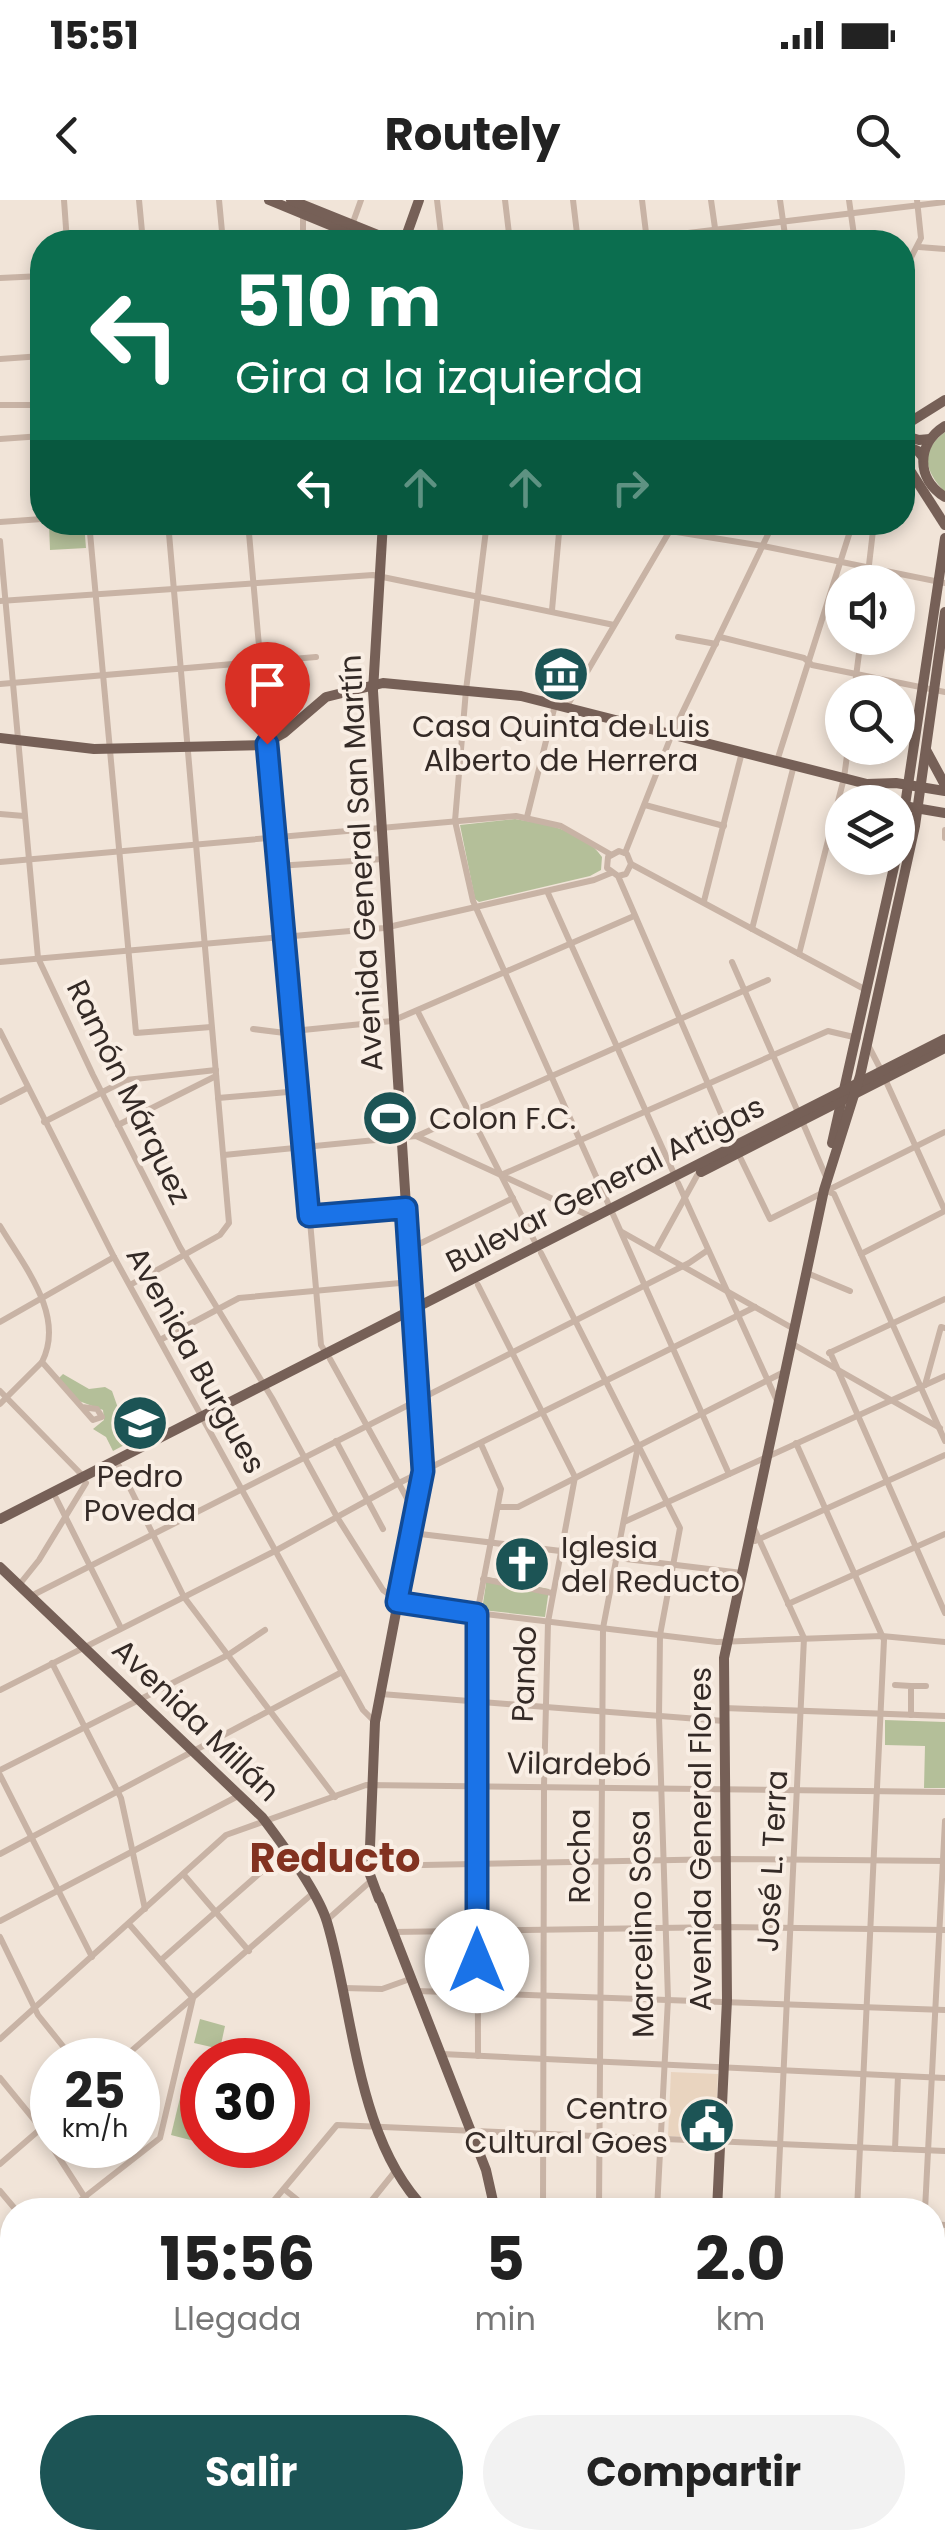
<!DOCTYPE html>
<html lang="es">
<meta charset="utf-8">
<style>
body{margin:0;font-family:Poppins,sans-serif;background:#f2f2f2;color:#222;height:100vh;display:flex;flex-direction:column;font-size:38px;white-space:nowrap}
*{box-sizing:border-box;margin:0}
p{font-size:32px;color:#767676}
.icon{flex:none;width:55px;height:55px;fill:none;stroke:currentColor;stroke-width:2;stroke-linecap:round;stroke-linejoin:round}
.map{position:relative;flex:1;overflow:hidden}
.panel{position:absolute;left:0px;top:1998px;width:945px;height:352px;display:flex;flex-direction:column;background:#fff;border-radius:40px 40px 0 0;box-shadow:0 5px 15px #0003}
.panel>*{flex:none}
.banner{position:absolute;left:30px;top:30px;width:885px;height:305px;border-radius:40px;box-shadow:0 5px 15px #0003;background:#0b6e4f;color:#fff;overflow:hidden}
.fabs{position:absolute;left:825px;top:365px;display:grid;gap:20px}
.fabs a{display:grid;place-items:center;width:90px;height:90px;border-radius:50%;background:#fff;box-shadow:0 5px 15px #0003;font-size:50px}
.speed{position:absolute;left:30px;top:1838px;display:flex;gap:20px;font-size:50px;font-weight:700;text-align:center}
.speed>*{display:grid;place-content:center;width:130px;height:130px;border-radius:50%;background:#fff;box-shadow:0 5px 15px #0003;line-height:1}
.speed small{font-size:25px;font-weight:400}
.speed .limit{border:15px solid #d22;background:#fff;color:#111}
.pin{position:absolute;display:grid;place-items:center;width:85px;height:85px;color:#fff;margin:-102px -42px;border-radius:50% 50% 50% 0;rotate:-45deg;box-shadow:0 0 10px #0007}
.pin .icon{rotate:45deg}
.me{position:absolute;width:110px;margin:-55px;rotate:0deg;stroke-linejoin:round;filter:drop-shadow(0 0 8px #0008)}
.turn{display:flex;align-items:center;gap:35px;height:210px;padding:0 40px;font-size:45px}
.turn .icon{width:130px;height:130px;stroke-width:2.5}
.turn b{display:block;font-size:70px;line-height:85px}
.lanes{display:flex;align-items:center;height:95px;padding:0 40px;background:#0003;justify-content:center;gap:50px;direction:ltr}
.lanes .off{opacity:.35}
.eta{display:flex;justify-content:space-evenly;align-items:center;height:170px;text-align:center}
.eta b{font-size:60px;font-weight:700;line-height:70px}
.button{display:flex;gap:20px;margin-top:auto;padding:20px 40px}
.button a{flex:1;height:115px;border-radius:60px;background:#1c5455;color:#fff;font-size:40px;font-weight:700;line-height:115px;text-align:center}
.button a+a{background:#f2f2f2;color:#222}
.status{display:flex;justify-content:space-between;align-items:center;height:70px;padding:0 50px;background:#fff;direction:ltr}
.status svg{height:28px;fill:currentColor}
header{display:flex;justify-content:space-between;align-items:center;height:130px;padding:0 40px;background:#fff;font-size:45px;font-weight:700}
.map>svg:first-child{display:block}
.green{fill:#b4bf99}
.plaza{fill:#e9d4bf}
.lines{fill:none;stroke-linecap:round;stroke-linejoin:round}
.minor{stroke:#c8b3a5;stroke-width:6}
.major{stroke:#766057;stroke-width:10}
.route-casing{stroke:#114b97;stroke-width:25}
.route{stroke:#1a73e8;stroke-width:18}
.labels{text-anchor:middle;dominant-baseline:central;stroke-width:8;stroke-linejoin:round;paint-order:stroke}
.poi-label{font-size:30px;fill:#342a26;stroke:#f9eee4}
.street-label{font-size:30px;fill:#342a26;stroke:#f9eee4}
.district-label{font-size:40px;font-weight:bold;fill:#823220;stroke:#f9eee4}
</style>
<div class="status"><b>15:51</b><svg viewBox="0 0 49 12"><path d="M0 12V9h3v3zM5 12V6h3v6zM10 12V3h3v9zM15 12V0h3v12zM26 1h20v11H26zM47 4h2v5h-2z"/></svg></div>
<header><svg class="icon" aria-label="back" viewBox="0 0 24 24"><path d="M15 5l-7 7 7 7"/></svg>Routely<svg class="icon" aria-label="search" viewBox="0 0 24 24"><circle cx="10" cy="10" r="6"/><path d="M15 15l6 6"/></svg></header>
<div class="map">
<svg width="945" height="2348" viewBox="0 0 945 2348">
<rect width="100%" height="100%" fill="#f1e4d8"/>
<!-- green -->
<g class="green">
<path d="M945,232V292C925,272 919,251 945,232Z"/>
<path d="M84,323L86,348L50,350L49,324Z"/>
<path d="M515,619C545,624 584,630 602,657L601,670L590,676L479,702L475,699L460,625Z"/>
<path d="M63,1174L89,1189L105,1187L112,1191L130,1242L113,1251L106,1237L93,1229L104,1220L103,1210L79,1201L59,1178Z"/>
<path d="M487,1377L549,1389L545,1417L482,1410Z"/>
<path d="M885,1520L945,1522V1588H924L925,1546L885,1545Z"/>
<path d="M200,1819L225,1826L220,1849L194,1843Z"/>
<path d="M185,1877L202,1881V1943L171,1935Z"/>
</g>
<!-- plaza -->
<path class="plaza" d="M671,1872L718,1874L715,1938L668,1936Z"/>
<g class="lines">
<!-- minor -->
<g class="minor">
<path d="M64,0L67,42"/>
<path d="M139,0L143,42"/>
<path d="M219,0L223,42"/>
<path d="M437,0L442,42"/>
<path d="M505,0L510,42"/>
<path d="M573,0L578,42"/>
<path d="M642,0L647,41"/>
<path d="M711,0L717,42"/>
<path d="M780,0L786,42"/>
<path d="M849,0L855,42"/>
<path d="M303,15V42"/>
<path d="M352,25L361,0"/>
<path d="M614,42L945,2"/>
<path d="M919,47L945,49"/>
<path d="M902,75L921,38L917,0"/>
<path d="M0,78L42,76"/>
<path d="M0,159L42,156"/>
<path d="M0,205H42"/>
<path d="M0,239L42,236"/>
<path d="M0,322L42,319"/>
<path d="M89,322L136,833L211,827"/>
<path d="M248,322L321,1145L326,1153"/>
<path d="M487,322L466,490L455,621L473,701L729,1274"/>
<path d="M615,322L763,346L945,383"/>
<path d="M0,341L38,758L93,875L180,1047L272,1198L337,1317L383,1390L402,1404L717,1442L882,1436L945,1442"/>
<path d="M867,382L874,322"/>
<path d="M0,401L373,375L614,425"/>
<path d="M552,410L560,322"/>
<path d="M678,437L716,444"/>
<path d="M720,437L804,458L812,465L945,492"/>
<path d="M0,484L316,457"/>
<path d="M854,492L861,438"/>
<path d="M567,506L675,322"/>
<path d="M777,561L853,322"/>
<path d="M645,605L724,626"/>
<path d="M0,614L24,616"/>
<path d="M527,617L555,505"/>
<path d="M945,630V638"/>
<path d="M625,653L672,534L774,322"/>
<path d="M0,662L516,616L561,626L610,654"/>
<path d="M631,664L868,791"/>
<path d="M277,666L383,659"/>
<path d="M618,676L626,674L631,664L627,654L619,651L608,657L607,668L618,676L735,946"/>
<path d="M547,691L675,976"/>
<path d="M704,701L742,552"/>
<path d="M752,729L794,565"/>
<path d="M799,754L844,578L848,548"/>
<path d="M0,762L384,728L594,680L611,673"/>
<path d="M732,762L798,912"/>
<path d="M418,812L537,1046"/>
<path d="M253,829L293,834"/>
<path d="M0,831L114,1057L342,1472L363,1510L374,1521"/>
<path d="M293,831L392,821L634,716"/>
<path d="M868,845L881,870"/>
<path d="M218,898L299,891"/>
<path d="M0,902L27,888"/>
<path d="M802,921L827,979"/>
<path d="M44,922L126,880L216,870"/>
<path d="M118,925L216,876"/>
<path d="M417,936L768,780"/>
<path d="M738,953L770,1019L945,932"/>
<path d="M224,955L416,936L594,1018"/>
<path d="M501,975L828,831L858,838"/>
<path d="M678,983L778,1203"/>
<path d="M824,990L834,994L945,1241"/>
<path d="M309,1016L406,1008"/>
<path d="M0,1026C23,1065 66,1115 42,1162L93,1220L102,1217L97,1209L82,1207"/>
<path d="M622,1032L794,1129"/>
<path d="M409,1049L513,998"/>
<path d="M656,1050L699,972"/>
<path d="M541,1053L680,1328L660,1435L659,1517L668,1799L657,2010"/>
<path d="M861,1054L945,1011L885,879"/>
<path d="M807,1073L850,1091"/>
<path d="M130,1085L220,1035L229,1023L168,322"/>
<path d="M478,1085L575,1277L548,1422L544,1586L543,2010"/>
<path d="M0,1122L114,1057"/>
<path d="M160,1140L239,1098L411,1082"/>
<path d="M791,1143L940,1228"/>
<path d="M830,1152L945,1413"/>
<path d="M829,1153L945,1099"/>
<path d="M330,1159L414,1311"/>
<path d="M925,1185L941,1127L945,1128"/>
<path d="M0,1191L83,1276"/>
<path d="M0,1204L42,1162"/>
<path d="M336,1241L383,1329"/>
<path d="M796,1243L884,1440L857,2010"/>
<path d="M119,1266L184,1397L335,1597"/>
<path d="M56,1298L121,1428"/>
<path d="M498,1307H518L784,1172"/>
<path d="M624,1322L945,1176"/>
<path d="M753,1326L804,1438L777,2010"/>
<path d="M412,1333L742,1373"/>
<path d="M755,1341L945,1255"/>
<path d="M483,1379L552,1393"/>
<path d="M19,1385L39,1360L86,1283"/>
<path d="M31,1396L689,1063L708,1050"/>
<path d="M788,1404L945,1334"/>
<path d="M52,1463L121,1598L145,1709"/>
<path d="M895,1485L911,1486V1515"/>
<path d="M911,1486H926"/>
<path d="M0,1490L275,1351L399,1283L755,1107"/>
<path d="M381,1494L724,1521"/>
<path d="M724,1508L945,1516"/>
<path d="M0,1570L228,1455L265,1430"/>
<path d="M0,1575L92,1757"/>
<path d="M0,1654L342,1472"/>
<path d="M374,1666L725,1659L945,1661"/>
<path d="M184,1675L249,1751"/>
<path d="M327,1720L373,1679"/>
<path d="M0,1721L240,1595"/>
<path d="M393,1732L726,1727L945,1730"/>
<path d="M0,1737L38,1815L74,1860"/>
<path d="M161,1760L285,1651"/>
<path d="M344,1788L382,1789L410,1779"/>
<path d="M417,1791L945,1810"/>
<path d="M0,1839L226,1635L366,1585L945,1592"/>
<path d="M442,1854L945,1878"/>
<path d="M478,1856L477,1414L501,1289L481,1244"/>
<path d="M121,1860L312,1694"/>
<path d="M0,1878L36,1922L93,2010"/>
<path d="M895,1949L898,1876"/>
<path d="M0,1964L52,1919"/>
<path d="M284,1989L310,2010"/>
<path d="M0,1991L16,2010"/>
<path d="M421,2003L619,2010"/>
<path d="M68,2010L160,1938L193,1798L129,1724"/>
<path d="M266,2010L337,1925L945,1951"/>
<path d="M364,2010L397,1969"/>
<path d="M599,2010L603,1428L638,1246"/>
<path d="M925,2010L945,1621"/>
<path d="M932,2024L945,2025"/>
<path d="M0,2063L12,2054"/>
<path d="M932,2097L945,2098"/>
<path d="M0,2098L12,2113"/>
<path d="M932,2169L945,2170"/>
<path d="M1,2213L12,2204"/>
<path d="M2,2215L12,2239"/>
<path d="M932,2236H945"/>
<path d="M0,2294L9,2289"/>
<path d="M932,2325L945,2326"/>
<path d="M136,2338L142,2348"/>
<path d="M343,2338L348,2348"/>
<path d="M390,2338L391,2348"/>
<path d="M462,2338V2348"/>
<path d="M49,2348L71,2338"/>
<path d="M186,2348L195,2338"/>
<path d="M587,2348L588,2338"/>
<path d="M642,2348L643,2338"/>
<path d="M762,2348V2338"/>
<path d="M840,2348L841,2338"/>
<path d="M908,2348V2338"/>
</g>
<!-- major -->
<g class="major">
<path d="M269,0L371,42"/>
<path d="M291,0L395,42"/>
<path d="M404,42L419,0"/>
<path d="M945,226C916,244 916,279 945,297"/>
<path d="M902,227L945,200"/>
<path d="M902,235L919,240L930,239"/>
<path d="M902,244L918,251L923,257"/>
<path d="M902,258L945,325"/>
<path d="M0,538L94,549L263,545L284,533L326,497L383,483L521,496L867,584L896,583L945,591"/>
<path d="M926,550L945,585"/>
<path d="M867,585L893,602"/>
<path d="M898,605L945,613"/>
<path d="M898,652L945,338"/>
<path d="M832,943L896,658"/>
<path d="M701,972L945,848"/>
<path d="M0,1319L945,839"/>
<path d="M0,1367L262,1617C281,1642 318,1692 327,1722C354,1812 356,1940 426,2010"/>
<path d="M379,1696L486,1970L495,2010"/>
<path d="M379,1699L369,1672L375,1522L423,1271L373,491L383,322"/>
<path d="M717,2010L727,1800L724,1458L824,990L860,876L915,626L945,412"/>
<path d="M0,2212L12,2223"/>
<path d="M156,2338L169,2348"/>
<path d="M531,2348V2338"/>
<path d="M701,2348V2338"/>
</g>
</g>
<g class="lines">
<!-- route casing -->
<g class="route-casing">
<path id="route" d="M267,544L309,1016L406,1008L423,1271L397,1402L477,1414V1761"/>
</g>
<!-- route -->
<use href="#route" class="route"/>
</g>
<!-- icons -->
<defs>
<g id="museum-disc" transform="scale(2.875)"><circle r="9.5" fill="#1c5455" stroke="#f9eee4"/><path d="M0-6L6-3V-2H-6V-3ZM-5-1h2V3h-2ZM-1-1h2V3h-2ZM3-1h2V3H3ZM-6 4H6V6H-6Z" fill="#fff"/></g>
<g id="stadium-disc" transform="scale(2.875)"><circle r="9.5" fill="#1c5455" stroke="#f9eee4"/><path d="M0-5a6.5 5 0 1 0 0 10a6.5 5 0 1 0 0-10ZM-3.5-1.8h7v3.6h-7Z" fill="#fff"/></g>
<g id="university-disc" transform="scale(2.875)"><circle r="9.5" fill="#1c5455" stroke="#f9eee4"/><path d="M0-5L7-2L0 1L-7-2ZM-4 1L0 2.5L4 1V4Q0 6-4 4Z" fill="#fff"/></g>
<g id="church-disc" transform="scale(2.875)"><circle r="9.5" fill="#1c5455" stroke="#f9eee4"/><path d="M-1.2-6h2.4v3.5h3.3v2.4h-3.3V6h-2.4V-.1h-3.3v-2.4h3.3Z" fill="#fff"/></g>
<g id="civic-disc" transform="scale(2.875)"><circle r="9.5" fill="#1c5455" stroke="#f9eee4"/><path d="M-.6-6.5H3V-4.5H.6V-3L4-1V1h2V6H-6V1h2V-1L-.6-3ZM-1.2 2.5V6h2.4V2.5Z" fill="#fff"/></g>
</defs>
<g fill-rule="evenodd">
<use href="#museum-disc" x="561" y="474"/>
<use href="#stadium-disc" x="390" y="918"/>
<use href="#university-disc" x="140" y="1223"/>
<use href="#church-disc" x="522" y="1364"/>
<use href="#civic-disc" x="707" y="1925"/>
</g>
<g class="labels">
<!-- poi labels -->
<g class="poi-label">
<text x="561" y="526">Casa Quinta de Luis<tspan x="561" dy="34">Alberto de Herrera</tspan></text>
<text x="429" y="918" text-anchor="start">Colon F.C.</text>
<text x="140" y="1276">Pedro<tspan x="140" dy="34">Poveda</tspan></text>
<text x="561" y="1347" text-anchor="start">Iglesia<tspan x="561" dy="34">del Reducto</tspan></text>
<text x="668" y="1908" text-anchor="end">Centro<tspan x="668" dy="34">Cultural Goes</tspan></text>
</g>
<!-- street labels -->
<g class="street-label">
<text transform="translate(361 663) rotate(-93)">Avenida General San Martín</text>
<text transform="translate(129 892) rotate(64)">Ramón Márquez</text>
<text transform="translate(605 984) rotate(-27)">Bulevar General Artigas</text>
<text transform="translate(196 1160) rotate(61)">Avenida Burgues</text>
<text transform="translate(524 1474) rotate(-88)">Pando</text>
<text transform="translate(196 1520) rotate(44)">Avenida Millán</text>
<text transform="translate(579 1564) rotate(1)">Vilardebó</text>
<text transform="translate(700 1639) rotate(-90)">Avenida General Flores</text>
<text transform="translate(579 1656) rotate(-90)">Rocha</text>
<text transform="translate(772 1661) rotate(-87)">José L. Terra</text>
<text transform="translate(641 1724) rotate(-91)">Marcelino Sosa</text>
</g>
<!-- district labels -->
<g class="district-label">
<text x="335" y="1658">Reducto</text>
</g>
</g>
</svg>
<div class="fabs">
<a><svg class="icon" aria-label="sound" viewBox="0 0 24 24"><path d="M4 9h4l5-4v14l-5-4H4zM17 9q2 3 0 6"/></svg></a>
<a><svg class="icon" aria-label="search" viewBox="0 0 24 24"><circle cx="10" cy="10" r="6"/><path d="M15 15l6 6"/></svg></a>
<a><svg class="icon" aria-label="layers" viewBox="0 0 24 24"><path d="M12 4l9 5-9 5-9-5zM3 14l9 5 9-5"/></svg></a>
</div>
<div class="speed"><div>25<small>km/h</small></div><div class="limit">30</div></div>
<div class="pin" style="left:267px;top:544px;background:#d93025"><svg class="icon" aria-label="arrive" viewBox="0 0 24 24"><path d="M6 21V4h12l-3 4 3 4H6"/></svg></div>
<svg class="me" style="left:477px;top:1761px" viewBox="-20 -20 40 40"><circle r="19" fill="#fff"/><path d="M0-13L10 11 0 6-10 11z" fill="#1a73e8"/></svg>
<div class="banner">
<div class="turn"><svg class="icon" aria-label="left" viewBox="0 0 24 24"><path d="M17 20v-9H6M10 6l-5 5 5 5"/></svg><div><b>510 m</b>Gira a la izquierda</div></div>
<div class="lanes"><svg class="icon" aria-label="left" viewBox="0 0 24 24"><path d="M17 20v-9H6M10 6l-5 5 5 5"/></svg><svg class="icon off" aria-label="ahead" viewBox="0 0 24 24"><path d="M12 20V5M6 11l6-6 6 6"/></svg><svg class="icon off" aria-label="ahead" viewBox="0 0 24 24"><path d="M12 20V5M6 11l6-6 6 6"/></svg><svg class="icon off" aria-label="right" viewBox="0 0 24 24"><path d="M7 20v-9h11M14 6l5 5-5 5"/></svg></div>
</div>
<section class="panel">
<div class="eta">
<div><b>15:56</b><p>Llegada</p></div>
<div><b>5</b><p>min</p></div>
<div><b>2.0</b><p>km</p></div>
</div>
<div class="button"><a>Salir</a><a>Compartir</a></div>
</section>
</div>
